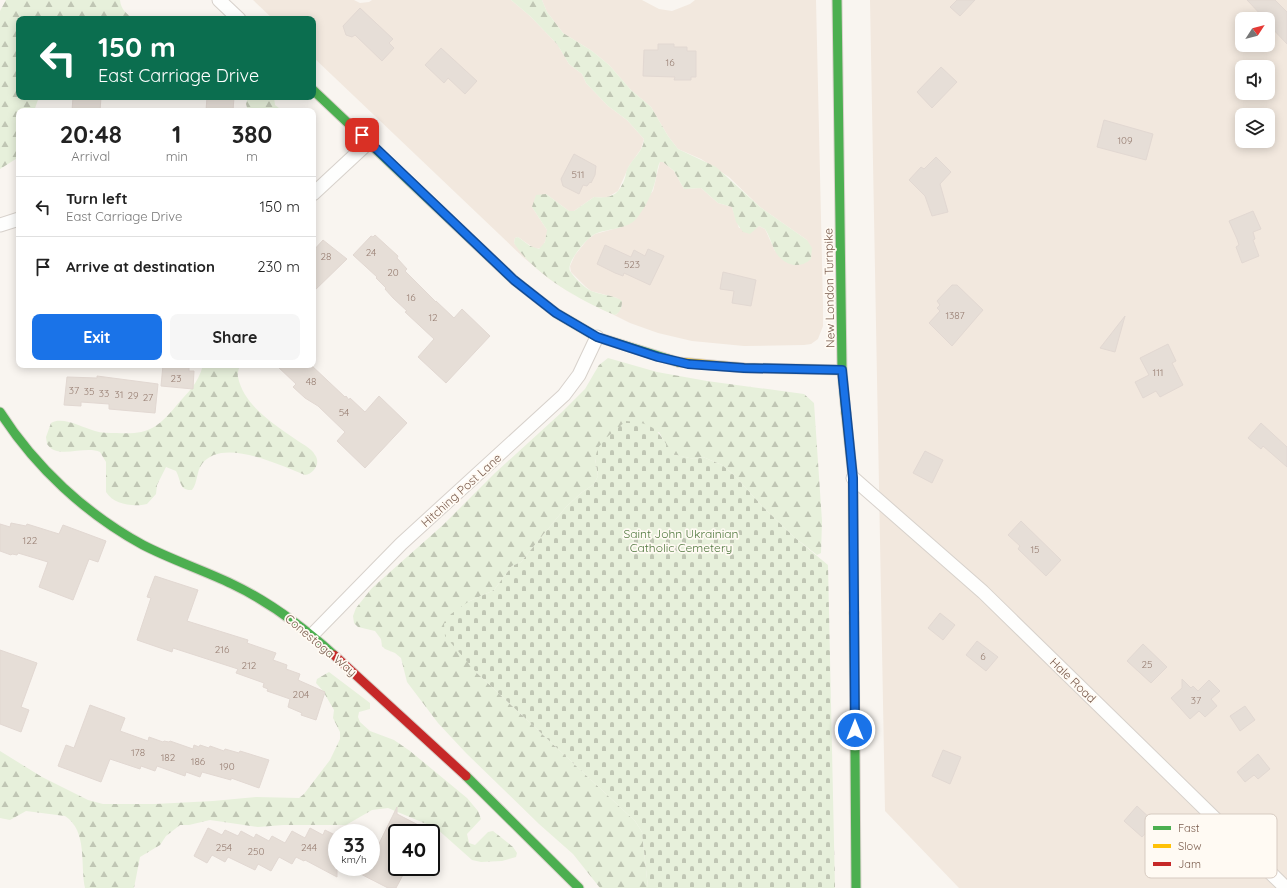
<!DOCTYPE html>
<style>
body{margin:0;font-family:Quicksand,sans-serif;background:#f6f6f6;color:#222;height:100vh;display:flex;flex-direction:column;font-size:15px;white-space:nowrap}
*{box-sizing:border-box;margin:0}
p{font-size:13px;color:#767676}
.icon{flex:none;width:22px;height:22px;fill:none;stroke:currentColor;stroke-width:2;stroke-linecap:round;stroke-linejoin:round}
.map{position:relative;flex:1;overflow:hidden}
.sheet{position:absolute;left:16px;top:108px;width:300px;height:260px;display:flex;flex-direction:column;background:#fff;border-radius:8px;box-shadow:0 2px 10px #0003}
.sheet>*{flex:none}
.top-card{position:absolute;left:16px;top:16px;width:300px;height:84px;border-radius:8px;box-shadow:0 2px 10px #0003;background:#0b6e4f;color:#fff;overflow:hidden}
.needle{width:26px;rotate:54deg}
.fabs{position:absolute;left:1235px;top:12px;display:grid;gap:8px}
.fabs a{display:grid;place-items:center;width:40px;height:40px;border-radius:8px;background:#fff;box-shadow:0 2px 10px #0003;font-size:20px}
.speed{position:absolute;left:328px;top:824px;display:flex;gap:8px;font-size:20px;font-weight:700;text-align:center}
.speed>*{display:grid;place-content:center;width:52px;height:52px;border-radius:50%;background:#fff;box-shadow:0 2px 10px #0003;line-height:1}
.speed small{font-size:10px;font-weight:400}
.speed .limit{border:2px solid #111;border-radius:6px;background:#fff;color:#111}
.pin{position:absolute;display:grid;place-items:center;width:34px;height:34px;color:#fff;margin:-17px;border-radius:8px;box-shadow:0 2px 6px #0006}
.me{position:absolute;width:44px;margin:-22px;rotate:0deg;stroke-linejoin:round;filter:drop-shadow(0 0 3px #0008)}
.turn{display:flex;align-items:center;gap:14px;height:84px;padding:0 16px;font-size:18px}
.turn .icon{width:52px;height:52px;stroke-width:2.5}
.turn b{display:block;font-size:28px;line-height:34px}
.eta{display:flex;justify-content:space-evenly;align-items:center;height:68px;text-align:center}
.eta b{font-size:24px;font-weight:800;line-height:28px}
.button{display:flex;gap:8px;margin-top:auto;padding:8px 16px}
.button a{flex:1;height:46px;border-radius:8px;background:#1a73e8;color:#fff;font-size:16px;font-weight:800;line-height:46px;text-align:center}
.button a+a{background:#f6f6f6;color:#222}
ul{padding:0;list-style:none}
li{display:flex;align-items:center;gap:12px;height:60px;padding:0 16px;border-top:1px solid #e0e0e0}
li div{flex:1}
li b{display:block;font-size:15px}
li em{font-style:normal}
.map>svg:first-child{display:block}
.residential{fill:#f2e8de;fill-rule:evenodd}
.forest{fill:url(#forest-firs)}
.cemetery{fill:url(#cemetery-stones)}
.building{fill:#e6ded7;stroke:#e2d8d2}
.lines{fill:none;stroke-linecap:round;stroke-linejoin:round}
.street-casing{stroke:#d7d1cb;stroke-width:15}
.fast-casing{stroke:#d9d2cb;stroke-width:11}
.slow-casing{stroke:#d9d2cb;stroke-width:11}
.jam-casing{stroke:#d9d2cb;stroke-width:11}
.street{stroke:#fefefd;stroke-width:13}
.fast{stroke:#4caf50;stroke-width:9}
.slow{stroke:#ffc107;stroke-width:9}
.jam{stroke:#c62828;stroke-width:9}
.route-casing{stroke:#114b97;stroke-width:10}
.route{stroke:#1a73e8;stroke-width:7}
.labels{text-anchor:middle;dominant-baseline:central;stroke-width:3.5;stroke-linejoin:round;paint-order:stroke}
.number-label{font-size:10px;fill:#977e72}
.street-label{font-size:12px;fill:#7a5c4d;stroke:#fffaf3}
.park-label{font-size:12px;fill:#537a41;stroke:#fffaf3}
.key{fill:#fffaf3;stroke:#d7cbc1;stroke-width:1}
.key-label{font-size:11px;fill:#7a5c4d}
</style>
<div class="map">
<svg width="1287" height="888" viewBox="0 0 1287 888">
<defs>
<pattern id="forest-firs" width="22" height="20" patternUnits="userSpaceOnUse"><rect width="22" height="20" fill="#e7f0db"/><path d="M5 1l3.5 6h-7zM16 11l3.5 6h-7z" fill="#c0c6b4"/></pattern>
<pattern id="cemetery-stones" width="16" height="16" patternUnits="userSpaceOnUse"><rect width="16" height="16" fill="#e7f0db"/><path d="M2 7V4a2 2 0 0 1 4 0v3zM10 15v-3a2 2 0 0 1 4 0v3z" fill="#c0c6b4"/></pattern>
</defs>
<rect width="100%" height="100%" fill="#f9f5f0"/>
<!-- residential -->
<g class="residential">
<path d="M253,0H354L360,3L369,2L372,0H511L530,16L557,44L569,64L582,74L586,83L608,106L627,120L644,139L641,149L629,166L618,191L606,198L594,197L574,211H569L546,194L532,207L547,230L548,235L542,248L535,249L518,237L515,238L514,243L548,277L575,296L548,278L523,257L313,57V19H273Z"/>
<path d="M542,0H642L659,9L672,11L690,4L695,0H816L823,305V326L818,339L811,344L804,345L744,346L692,341L658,333L630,323L576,296L615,315L617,314L622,306L617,298L591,291L586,287L571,272L570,266L575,255L587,240L595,234L621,227L653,191L660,162H663L674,171L684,189L701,188L718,203L732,207L739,228H755L759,226L765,229L775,251L807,240L760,207L729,177L701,159L678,149L668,136L651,107L631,90L609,65L592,51L563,33L547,12Z"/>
<path d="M870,0H1287V888H959L885,811ZM1242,19H1268V45H1242ZM1242,67H1268V93H1242ZM1242,115H1268V141H1242Z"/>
</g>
<!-- forest -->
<g class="forest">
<path d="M6,0H120C121,10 126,13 134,19H19V97H39L34,111H19V157L0,169V11Z"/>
<path d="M511,0H542L547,12L563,33L592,51L609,65L631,90L651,107L668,136L678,149L716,167L760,207L807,240L812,248L811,259C798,271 781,264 774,249C771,242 769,235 765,229L759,226L750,234L743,232L736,222L732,207L718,203L701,188L684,189L674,171L663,162H660C657,167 657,176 655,182C652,194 645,208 637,218C627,230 608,228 595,234C587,238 566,262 570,271C573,276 580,283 585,287C595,296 611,293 622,301C622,307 620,313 615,315C582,302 532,273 514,243L515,238L518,237L530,246L539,249L545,242L547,230L532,207L536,195L546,194L569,211H574L594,197C611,199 619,195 625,178C626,174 626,170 629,166C634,157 644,150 644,139L627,120L608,106L586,83L582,74L569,64L557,44L530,16Z"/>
<path d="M248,97H274L275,105L283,111H248L246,104Z"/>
<path d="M608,358L657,372L707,381L804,394L814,403L822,521L821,553L817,555L794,537L763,507L734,475L722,465L703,457L694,459L671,454L659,432L595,458L598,476L594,484L581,493L566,507L521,562L512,566L494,590L468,602L477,673L635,821L642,832L648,888H600L573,854L539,824L466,753L438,723L407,682L401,658L395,653L385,649L382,646L381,639L375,631L358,627L354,623L353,616L356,608L372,588L443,525L495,473L562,412L585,389L599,365Z"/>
<path d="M203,365H240C239,369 237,373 238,377C244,407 276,425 298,441C304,445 312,449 315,455C321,463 314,474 305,475C280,465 222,437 202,464C196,472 198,482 192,490C179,491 181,480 176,471L166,467L157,485L156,494L147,504C134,507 114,505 106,492V462L100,452C85,445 57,460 47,444L46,437L51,423C63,416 83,428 95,431C101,433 109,433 116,433C147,435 157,429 176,406C188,392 198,384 203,365Z"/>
<path d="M329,672L370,703V709L359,712L358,717L360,722L370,731L394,740L410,751L467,798L478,811L481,819L467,834L469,843L475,845L488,832L493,831L513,847L517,853L516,857L502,861L481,862L472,860L436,828L388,808L372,810L346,825H283L258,827L210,820L189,825H180L166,836L160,845L140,857L134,888H85C80,865 88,831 65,816L26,811L10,820L0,818V751L42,777L88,800L103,804H155L213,801L256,797L299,798L304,794L330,760L340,739V732L333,718L334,710L323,691L316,683L317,679Z"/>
</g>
<!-- cemetery -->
<path class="cemetery" d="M626,421C656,423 658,431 672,454L694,459L703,457L722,465L734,475L763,507L794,537L828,565L835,888H648L642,832L635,821L477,673L445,636L444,624L451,614L468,602L494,590L512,566L521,562L566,507L581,493L594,484L598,476L595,458L598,448L606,438Z"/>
<!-- building -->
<g class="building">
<path d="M957,0H975L960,16L950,7Z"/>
<path d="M1247,0H1275L1287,12V44L1269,25L1268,19H1265Z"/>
<path d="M360,8L393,39L389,43L394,48L382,61L355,35L352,37L346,35L343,26Z"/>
<path d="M658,44H674V47H687V51H696V77H691V80H674L675,77L643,76L644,50H658Z"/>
<path d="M441,48L477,81L465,94L448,78L444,83L425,65Z"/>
<path d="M941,67L957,82L932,108L917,92Z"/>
<path d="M73,97H101L100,111H72Z"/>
<path d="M207,97H234L233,111H206Z"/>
<path d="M1104,120L1153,134L1146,160L1097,147Z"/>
<path d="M574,154L596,166L595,175L591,183L590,182L587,186L583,185L579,194L563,186L561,179Z"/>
<path d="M936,157L951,172L940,184L948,212L932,216L925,196L909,180L921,167L924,169Z"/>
<path d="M1253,211L1261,229L1253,232L1255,239L1253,240L1259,256L1242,263L1236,247L1239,245L1237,239L1229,221Z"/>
<path d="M375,235L398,256L397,258L407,269L405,271L436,302V301L454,318L462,309L490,336L446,383L418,357L434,339L405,312L407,311L393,298L385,289L386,288L376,278L377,277L353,255L371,236L373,237Z"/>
<path d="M323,240L347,259L313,292V251Z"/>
<path d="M605,245L631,257L634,250L645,256L648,249L664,256L650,285L624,273L623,276L615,273L597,264Z"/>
<path d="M723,272L756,280L751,306L732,303L734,291L720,289Z"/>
<path d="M952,285H957L983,310L952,346L929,323L940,311L937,308L940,305L937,301Z"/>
<path d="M1125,316L1115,352L1100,348Z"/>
<path d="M1168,344L1176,361L1172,363L1183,385L1160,397L1156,391L1143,398L1135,382L1149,375L1140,358Z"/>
<path d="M163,365H189V371H194L193,389L161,386Z"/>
<path d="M276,365H311L345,397L346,396L349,400L350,398L365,412L379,396L407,423L365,468L337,441L345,432L318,406L305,398L293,387L296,384Z"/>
<path d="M97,376L158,384L155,413L109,409V404L81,402V406L64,405L67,377L97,378Z"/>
<path d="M1261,423L1287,447V467L1263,446L1261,449L1248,438Z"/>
<path d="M925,451L943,460L932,483L913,473Z"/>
<path d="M1021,521L1061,560L1046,576L1018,549L1020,546L1008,535Z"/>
<path d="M11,523L26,526L27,524L59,534L63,525L106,541L98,562L89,559L73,600L39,587L48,562L18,553L17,555L12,554L11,555L0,551V524L10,527Z"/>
<path d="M155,576L198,590L187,621L248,640L247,643L276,653L273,660L287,665L286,669L300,674L298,680L325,692L316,720L301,715L302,713L288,707L290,699L267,691L268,689L263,687L264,683L236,673L238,669L173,648L172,652L137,640L151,598L147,597Z"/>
<path d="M940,613L955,625L943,640L928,628Z"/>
<path d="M977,641L998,657L986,671L966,655Z"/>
<path d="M1143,644L1167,667L1151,683L1127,661Z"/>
<path d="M0,650L37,663L21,707L29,710L21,732L0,724Z"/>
<path d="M1182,679L1191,688L1193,686L1198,691L1209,680L1220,691L1211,699L1217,706L1205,717L1199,711L1190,719L1171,698L1182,688Z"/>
<path d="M90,705L125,718L120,731L148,741L149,737L163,742L164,741L169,742L170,741L193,749L194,745L199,747L200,745L209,748L210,746L224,751L225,749L239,753L240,751L269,760L259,788L231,778V780L202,772L200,777L186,772L185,776L157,766L155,771L141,766L140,769L110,759L101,782L58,766L66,745L74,748Z"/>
<path d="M1245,706L1255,720L1240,731L1230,716Z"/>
<path d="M943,750L961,757L950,784L932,776Z"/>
<path d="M1258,754L1270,769L1258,779L1254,775L1245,782L1237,772Z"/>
<path d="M1137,806L1155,823L1142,837L1124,821Z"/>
<path d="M397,807V814L434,833H397V867L405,871L396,888H388L347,867H371V860Z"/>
<path d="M208,828L222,835L225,830L238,836L241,831L254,838L256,834L269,841L272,836L285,843L292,831L305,838L310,828L323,835L325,830L337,836V877L305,860L304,861L296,857L292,864L279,857L271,871L258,864L255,870L228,857L225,862L212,855L207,863L194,856Z"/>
</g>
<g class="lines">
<!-- street casing -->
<g class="street-casing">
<g id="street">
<path d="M219,0L239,19"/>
<path d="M313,194L369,142"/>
<path d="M0,225L19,219"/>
<path d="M853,478L983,592L1286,888"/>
<path d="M312,635L401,544L564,395L579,375L597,337"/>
</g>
</g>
<!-- fast casing -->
<g class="fast-casing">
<g id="fast">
<path d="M837,0L842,370L846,413"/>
<path d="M313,90L514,280L556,313L597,337L678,362"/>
<path d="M0,412C35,467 86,514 143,545C172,560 203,570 232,584C270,602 303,627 334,655"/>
<path d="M854,613L856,888"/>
<path d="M466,776L579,888"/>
</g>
</g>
<!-- slow casing -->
<g class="slow-casing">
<g id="slow">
<path d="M678,362L745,368L842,370"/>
<path d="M846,413L853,478L854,613"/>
</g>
</g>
<!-- jam casing -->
<g class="jam-casing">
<path id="jam" d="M334,655L466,776"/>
</g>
<!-- street -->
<use href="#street" class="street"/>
<!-- fast -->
<use href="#fast" class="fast"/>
<!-- slow -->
<use href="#slow" class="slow"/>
<!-- jam -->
<use href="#jam" class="jam"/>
</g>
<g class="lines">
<!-- route casing -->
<g class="route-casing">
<path id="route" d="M362,135L514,280L556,313L597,337L658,357L688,364L744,368L842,370L853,478L855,730"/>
</g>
<!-- route -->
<use href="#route" class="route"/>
</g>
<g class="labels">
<!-- number labels -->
<g class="number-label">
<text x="670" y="62">16</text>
<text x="1125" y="140">109</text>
<text x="578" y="174">511</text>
<text x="371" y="252">24</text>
<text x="326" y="256">28</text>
<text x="632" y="264">523</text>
<text x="393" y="272">20</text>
<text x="411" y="297">16</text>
<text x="955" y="315">1387</text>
<text x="433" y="317">12</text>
<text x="1158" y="372">111</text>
<text x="176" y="378">23</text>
<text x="311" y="381">48</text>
<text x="74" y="390">37</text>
<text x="89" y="391">35</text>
<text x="104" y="393">33</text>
<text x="119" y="394">31</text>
<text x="133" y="395">29</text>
<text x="148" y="397">27</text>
<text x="344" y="412">54</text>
<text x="30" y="540">122</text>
<text x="1035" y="549">15</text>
<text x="222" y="649">216</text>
<text x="983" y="656">6</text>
<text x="1147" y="664">25</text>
<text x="249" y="665">212</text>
<text x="301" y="694">204</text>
<text x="1196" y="700">37</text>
<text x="138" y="752">178</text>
<text x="168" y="757">182</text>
<text x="198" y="761">186</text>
<text x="227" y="766">190</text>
<text x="224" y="847">254</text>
<text x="309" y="847">244</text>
<text x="256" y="851">250</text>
</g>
<!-- street labels -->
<g class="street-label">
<text transform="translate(829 288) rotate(-91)">New London Turnpike</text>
<text transform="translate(461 490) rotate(-42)">Hitching Post Lane</text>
<text transform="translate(321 645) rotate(40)">Conestoga Way</text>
<text transform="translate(1073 680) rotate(44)">Hale Road</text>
</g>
<!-- park labels -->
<g class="park-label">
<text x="681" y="533">Saint John Ukrainian<tspan x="681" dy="14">Catholic Cemetery</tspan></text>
</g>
</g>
<!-- legend -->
<rect x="1145" y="814" width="132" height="64" rx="6" class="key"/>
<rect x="1153" y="826" width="18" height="4" fill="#4caf50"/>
<rect x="1153" y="844" width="18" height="4" fill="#ffc107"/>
<rect x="1153" y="862" width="18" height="4" fill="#c62828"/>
<g class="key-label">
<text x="1178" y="832">Fast</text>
<text x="1178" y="850">Slow</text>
<text x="1178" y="868">Jam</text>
</g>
</svg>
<div class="fabs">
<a><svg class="needle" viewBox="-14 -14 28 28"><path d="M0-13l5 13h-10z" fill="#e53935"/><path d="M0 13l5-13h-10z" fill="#767676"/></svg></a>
<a><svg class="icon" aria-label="sound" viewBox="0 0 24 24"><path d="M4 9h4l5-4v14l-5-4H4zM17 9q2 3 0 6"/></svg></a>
<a><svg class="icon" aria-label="layers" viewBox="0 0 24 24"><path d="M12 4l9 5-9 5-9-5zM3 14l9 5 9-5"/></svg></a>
</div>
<div class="speed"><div>33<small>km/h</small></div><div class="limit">40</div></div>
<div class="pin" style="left:362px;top:135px;background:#d93025"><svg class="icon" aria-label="arrive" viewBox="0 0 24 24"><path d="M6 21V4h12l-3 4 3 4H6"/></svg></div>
<svg class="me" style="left:855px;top:730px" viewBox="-20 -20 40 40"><circle r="17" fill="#1a73e8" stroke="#fff" stroke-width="3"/><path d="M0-11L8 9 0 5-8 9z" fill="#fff"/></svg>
<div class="top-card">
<div class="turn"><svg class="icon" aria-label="left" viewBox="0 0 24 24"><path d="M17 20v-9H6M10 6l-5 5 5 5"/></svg><div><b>150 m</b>East Carriage Drive</div></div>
</div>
<section class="sheet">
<div class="eta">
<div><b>20:48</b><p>Arrival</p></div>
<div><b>1</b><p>min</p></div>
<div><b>380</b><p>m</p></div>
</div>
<ul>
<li><svg class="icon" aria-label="left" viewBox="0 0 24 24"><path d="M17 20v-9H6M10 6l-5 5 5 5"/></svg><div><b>Turn left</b><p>East Carriage Drive</p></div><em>150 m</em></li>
<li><svg class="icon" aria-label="arrive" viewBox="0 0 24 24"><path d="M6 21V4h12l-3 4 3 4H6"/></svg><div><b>Arrive at destination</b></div><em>230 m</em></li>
</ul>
<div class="button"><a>Exit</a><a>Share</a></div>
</section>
</div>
